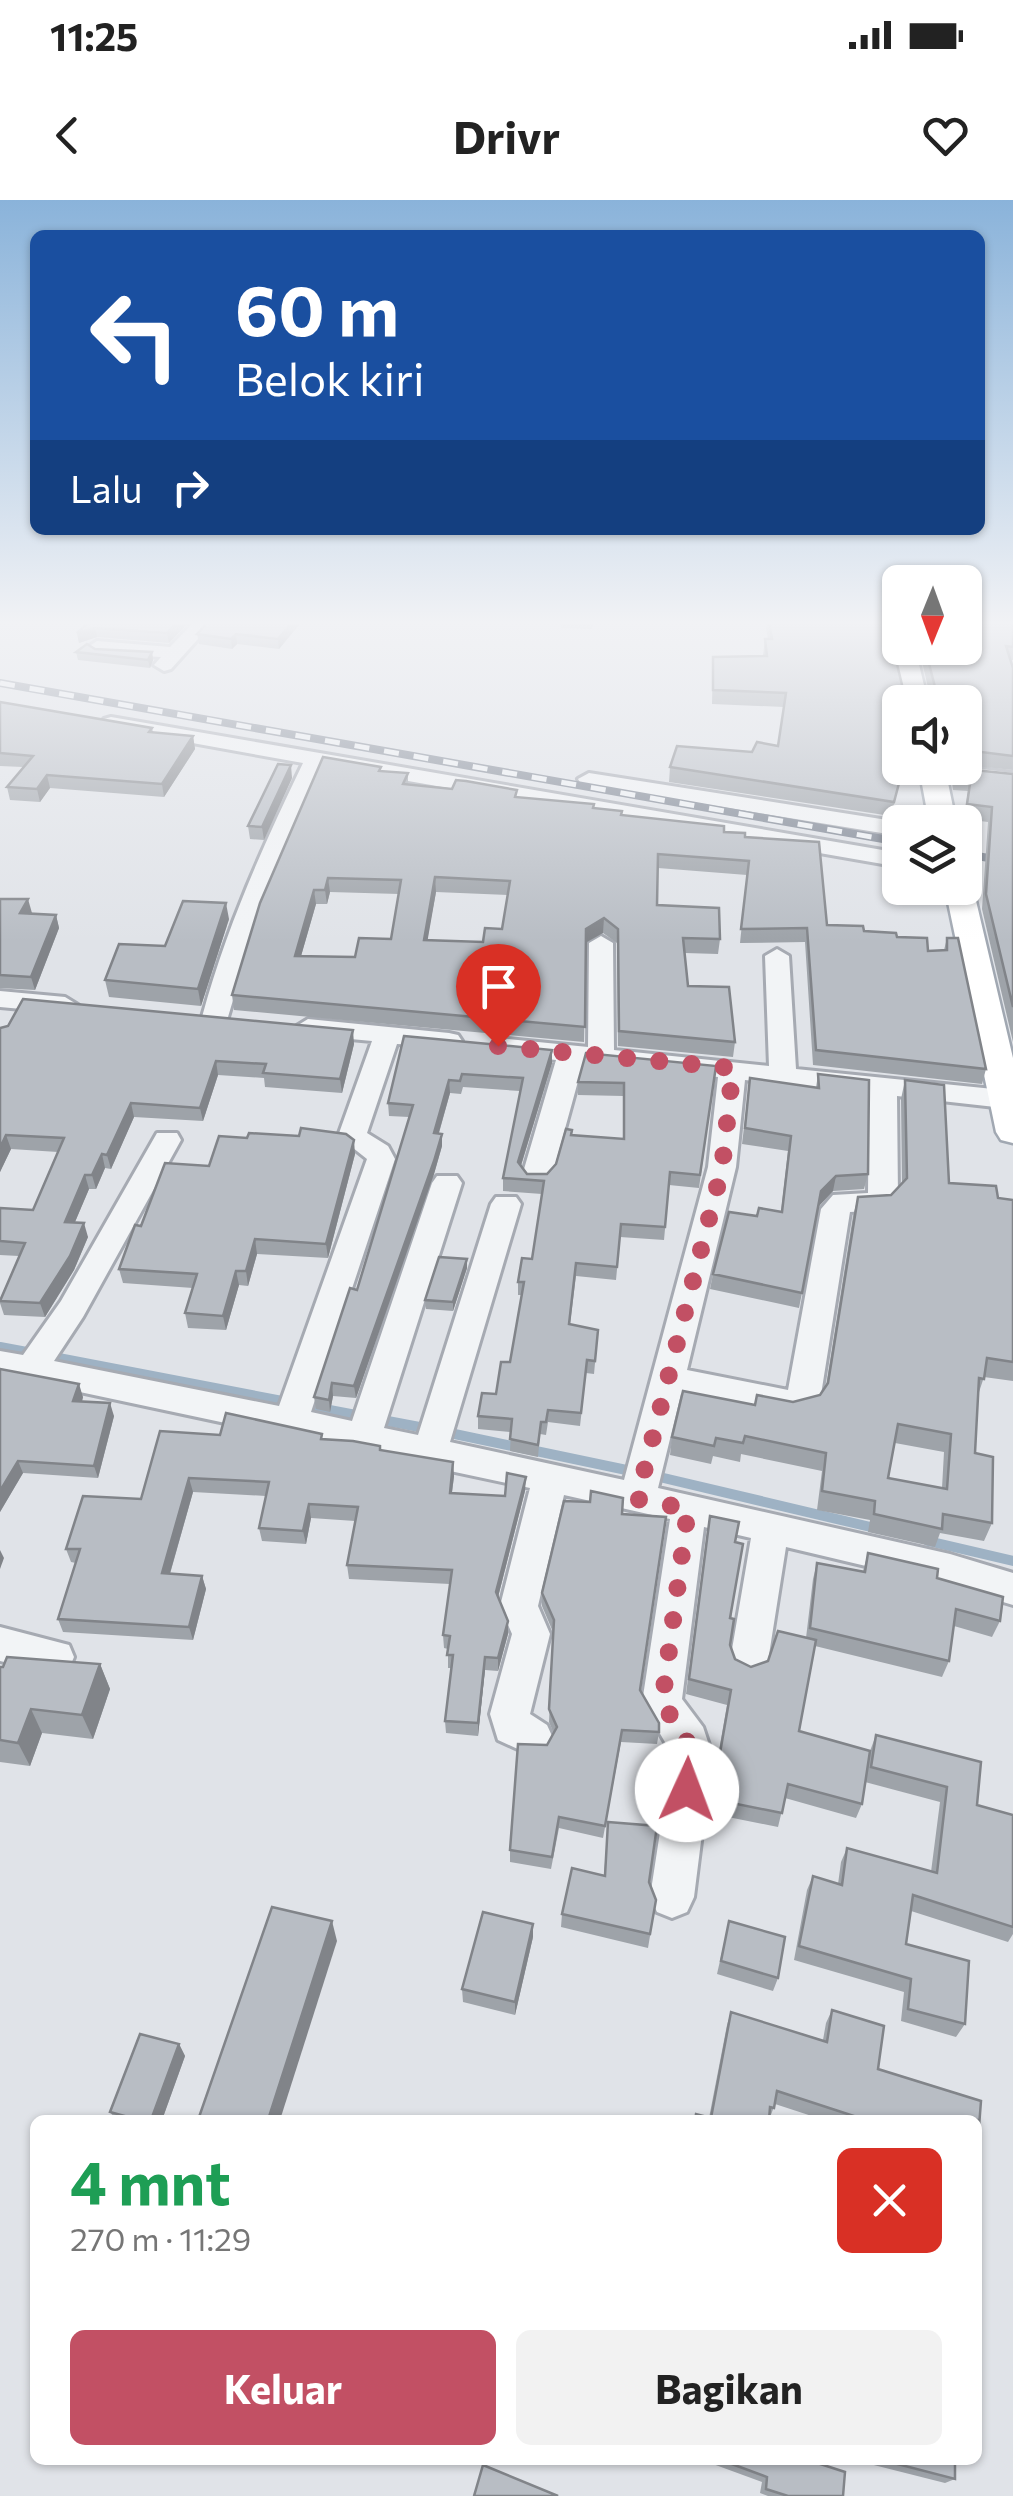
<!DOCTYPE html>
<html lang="id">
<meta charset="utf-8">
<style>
body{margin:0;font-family:Commissioner,sans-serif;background:#f2f2f2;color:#222;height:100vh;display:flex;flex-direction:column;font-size:38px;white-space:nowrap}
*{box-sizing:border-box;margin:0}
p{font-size:32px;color:#767676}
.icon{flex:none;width:55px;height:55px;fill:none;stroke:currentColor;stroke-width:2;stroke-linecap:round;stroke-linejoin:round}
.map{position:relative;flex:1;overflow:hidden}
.sheet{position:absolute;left:30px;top:1915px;width:952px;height:350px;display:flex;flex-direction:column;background:#fff;border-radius:15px;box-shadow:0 2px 8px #0004}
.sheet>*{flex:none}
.guide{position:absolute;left:30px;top:30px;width:955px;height:305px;border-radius:15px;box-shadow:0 2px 8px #0004;background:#1a4fa0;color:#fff;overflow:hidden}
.needle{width:65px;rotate:181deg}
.tools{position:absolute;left:882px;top:365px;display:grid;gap:20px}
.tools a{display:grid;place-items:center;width:100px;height:100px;border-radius:15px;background:#fff;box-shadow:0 2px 8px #0004;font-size:50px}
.pin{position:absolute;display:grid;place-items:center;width:85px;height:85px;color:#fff;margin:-102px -42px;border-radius:50% 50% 50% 0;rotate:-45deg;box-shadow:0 0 10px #0007}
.pin .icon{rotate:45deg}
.me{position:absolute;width:110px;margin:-55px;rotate:2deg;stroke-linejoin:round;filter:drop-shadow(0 0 8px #0008)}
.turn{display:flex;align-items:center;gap:35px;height:210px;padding:0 40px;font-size:45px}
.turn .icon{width:130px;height:130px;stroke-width:2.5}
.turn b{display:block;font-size:70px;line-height:85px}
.then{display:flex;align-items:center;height:95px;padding:0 40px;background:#0003;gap:20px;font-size:38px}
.round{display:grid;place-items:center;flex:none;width:105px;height:105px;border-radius:15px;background:#f2f2f2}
.summary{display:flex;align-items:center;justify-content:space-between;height:170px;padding:0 40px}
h1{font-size:60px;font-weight:700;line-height:75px;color:#1e9e55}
.cta{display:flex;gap:20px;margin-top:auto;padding:20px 40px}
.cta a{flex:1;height:115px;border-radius:15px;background:#c25064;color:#fff;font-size:40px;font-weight:700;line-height:115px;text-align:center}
.cta a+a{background:#f2f2f2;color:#222}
.status{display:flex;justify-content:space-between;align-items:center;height:70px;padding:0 50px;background:#fff;direction:ltr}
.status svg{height:28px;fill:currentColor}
header{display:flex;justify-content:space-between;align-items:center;height:130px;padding:0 40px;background:#fff;font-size:45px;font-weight:700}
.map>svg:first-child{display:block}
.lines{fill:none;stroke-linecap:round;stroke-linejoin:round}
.stream{stroke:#9eb2c4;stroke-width:10}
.minor-casing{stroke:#a6aab2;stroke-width:6}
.major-casing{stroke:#a1a8b2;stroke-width:5}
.minor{fill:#f2f4f6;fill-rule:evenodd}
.major{fill:#fff;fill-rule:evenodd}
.rail-casing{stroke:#7b8390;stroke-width:8}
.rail{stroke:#eff2f5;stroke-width:5;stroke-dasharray:15;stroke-linecap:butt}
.wall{fill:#9ea3a9;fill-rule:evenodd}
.shaded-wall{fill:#818489}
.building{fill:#b8bdc4;stroke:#818489;stroke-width:2.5;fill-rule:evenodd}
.route{stroke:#c25064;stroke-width:18;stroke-dasharray:0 32.4}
</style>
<div class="status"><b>11:25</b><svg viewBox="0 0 49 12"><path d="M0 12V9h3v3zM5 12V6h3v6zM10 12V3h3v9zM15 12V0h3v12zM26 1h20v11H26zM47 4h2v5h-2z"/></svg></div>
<header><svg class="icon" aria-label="back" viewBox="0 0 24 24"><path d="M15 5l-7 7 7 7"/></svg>Drivr<svg class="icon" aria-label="heart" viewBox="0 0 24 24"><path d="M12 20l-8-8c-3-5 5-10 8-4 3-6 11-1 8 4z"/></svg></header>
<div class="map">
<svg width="1013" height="2296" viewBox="0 0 1013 2296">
<rect width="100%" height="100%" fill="#e0e3e8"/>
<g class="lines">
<!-- stream -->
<g class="stream">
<path d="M0,1147L32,1153"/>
<path d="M48,1156L361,1216"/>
<path d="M377,1219L430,1229"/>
<path d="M445,1232L636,1272"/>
<path d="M651,1275L879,1329"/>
<path d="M928,1341L1013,1361"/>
</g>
<!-- minor casing -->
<g class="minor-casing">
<g id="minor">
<path d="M196,420H215L171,469L164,471L154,465L161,457L97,453L88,447L97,441L170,447Z"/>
<path d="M111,517L900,653V667L322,566L258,716L228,817L215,825L202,817C226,728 263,646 303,563L104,527V519Z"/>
<path d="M965,567L1013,573V585L932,575L921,569Z"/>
<path d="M589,573L900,622V636L581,584L578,579Z"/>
<path d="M601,736L613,743L614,850L769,866L765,756L777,749L789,756L796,869L1013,891V909L897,896L898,997L886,1010L850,1012L820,1201L815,1210L783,1216L681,1194L658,1288L950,1354L1013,1373V1405L950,1386L786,1347L768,1461L763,1473L749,1478L735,1473L730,1461L751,1338L704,1327L682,1499L703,1527L712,1554L694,1697L687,1712L672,1718L657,1712L650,1697L672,1554L642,1503L670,1319L564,1295L538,1406L550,1434L530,1514L547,1525L553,1538L547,1551L533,1556L498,1540L490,1514L512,1434L500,1406L530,1288L0,1175V1151L23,1155L61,1101L157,933H177L181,940L83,1117L54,1161L279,1206L367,959L338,936L372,841L308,835L295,827L308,819L449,833L458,835L462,841L458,847L397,844L367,933L388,946L395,959L311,1212L352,1221L432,983L437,976H457L462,983L384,1228L418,1235L491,1004L496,997H516L521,1004L450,1242L624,1280L708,967L718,877L583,863L552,976L547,983H527L522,976L556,860L507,855L494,847L507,839L588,847L589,743ZM745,880L869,893L868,993L833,995L821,1009L788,1190L687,1170L736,967Z"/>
<path d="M0,791L65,797L78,805L65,813L0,807Z"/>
<path d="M0,1427L69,1445L74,1457L69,1469L55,1474L0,1461Z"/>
</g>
</g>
<!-- major casing -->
<g class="major-casing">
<g id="major">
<path d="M900,442V448H915L928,502H904L891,448Z"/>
<path d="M919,568H945L956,622H929Z"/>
<path d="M965,681L973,688L1013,858V943L1001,940L996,932L945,688H965Z"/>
</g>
</g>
<!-- minor -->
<use href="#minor" class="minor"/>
<!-- major -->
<use href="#major" class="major"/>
<!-- rail casing -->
<g class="rail-casing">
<g id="rail">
<path d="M0,483L900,642"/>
<path d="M965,654L1013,662"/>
</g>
</g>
<!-- rail -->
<use href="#rail" class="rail"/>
</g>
<!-- wall -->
<g class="wall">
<path d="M91,420H191L169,443L97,437L79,443L77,433Z"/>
<path d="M210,420H303L279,449L237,444L232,449L199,444L197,434Z"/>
<path d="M561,420H594L592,429L561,428Z"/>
<path d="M767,420H900V439L892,445L903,489L929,492L919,448H965L1013,420V460H1010L1013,468V570L965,565V502H900L903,568L891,616L669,582L670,567L778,546L784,507L712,504L713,457L763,456L765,439H768L766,428Z"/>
<path d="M95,449L152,452L153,460L150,468L78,460L76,452Z"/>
<path d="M0,502L152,528L153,532L193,536L195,549L164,597L50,588L40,602L10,600L7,587L23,567L0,566Z"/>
<path d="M955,568L1013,574V842L982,709L988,622L964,619L968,591L953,590L952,582Z"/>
<path d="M381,571L408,573V584L452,589L517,590L516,597L593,608L621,615L724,632L745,637L827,725L897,737L928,751L944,750L947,738L986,869L982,884L813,865L805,742L740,743L747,675L658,668L657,705L720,739L718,754L685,753L688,786L735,842L733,857L618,846L617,743L603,733L586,743L584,842L234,810L232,795ZM330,692L399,694L391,739L355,757L301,756L316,704H327ZM436,692L508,695L502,729L483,742L427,740Z"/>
<path d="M292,578L264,640L250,639L248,626Z"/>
<path d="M0,699L31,714L56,715L59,728L35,790L0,788Z"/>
<path d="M229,719L201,806L109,797L105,780L165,746Z"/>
<path d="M0,828L354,844L342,893L265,887L264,878L218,875L203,921L134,917L111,969L105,968L96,989H89L75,1022L88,1037L74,1070L45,1117L4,1115L0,1103V1099L19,1056L0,1055V1008L33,1010L58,952L11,949L0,972Z"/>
<path d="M404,836L552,863L521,966L527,974H547L556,964L571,935L623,939V896L578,895V882L716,866L699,988L669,985L664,1040L620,1037L616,1080L576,1076L570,1124L598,1130L594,1174L586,1173L580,1226L548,1222L546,1235L540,1234L538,1257L510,1251L511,1232L478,1229V1216L496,1194L510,1162L522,1095H518V1082L532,1059L542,994L503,991V978L520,891L463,887L461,894L450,893L439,933L442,946L434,974L356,1198L333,1196L330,1212L316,1209L314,1197L357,1090L409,917L389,916L388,903Z"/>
<path d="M818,874L868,974L864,989L833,991L819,1006L799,1108L710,1089L713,1074L757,1016L781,1012L788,951L742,944L750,878L816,888Z"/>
<path d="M905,880L949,983L998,998L1013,1000V1181L984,1177L978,1195L975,1253L992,1323L984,1341L940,1333L935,1347L868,1332L870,1320L817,1310L822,1271L741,1254L740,1262L713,1256L711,1264L670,1255L672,1237L755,1205L793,1202L820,1195L826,1186L853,1016L858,997L891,995L902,984L901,899ZM895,1243L944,1252L942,1288L888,1278Z"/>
<path d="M355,954L328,1058L257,1054L248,1086L239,1085L226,1130L188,1128L185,1113L193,1088L123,1083L119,1069L141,1026L209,966Z"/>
<path d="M467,1059V1068L453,1111L426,1109L425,1100Z"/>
<path d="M0,1169L83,1197L82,1202L114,1216L98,1278L23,1273L0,1312Z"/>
<path d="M322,1234V1239L380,1246L381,1250L454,1276L452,1293L505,1296L525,1291L498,1397L508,1434L498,1471L485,1470L478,1536L446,1533L445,1521L451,1468H448V1449L444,1448L443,1435L450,1384L349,1379L347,1365L355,1321L311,1318L306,1344L262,1341L259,1328L266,1296L193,1292L170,1374L202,1376L206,1389L193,1440L63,1432L58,1419L76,1363L71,1362L66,1349L141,1299L220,1235Z"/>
<path d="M622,1314L640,1490L659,1532L657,1544L621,1542L603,1638L559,1628L551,1669L510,1662V1650L547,1545L554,1534L549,1522L553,1432L542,1406V1393Z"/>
<path d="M707,1332L735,1342L730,1445L735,1459L751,1467L768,1461L806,1438L813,1379L817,1363L863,1371L868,1353L937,1378L1000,1421L992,1437L954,1426L949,1461L942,1477L815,1446L799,1531L870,1551L876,1535L977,1605L1013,1615V1734L1008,1742L911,1711L906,1744L965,1824L956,1837L901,1821L904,1792L794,1760L807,1690L813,1676L838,1684L841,1662L847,1648L931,1672L940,1602L865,1582L862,1604L856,1618L785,1598L778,1627L708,1613L727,1505L686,1494Z"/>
<path d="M100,1464L110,1489L93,1539L42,1533L30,1566L0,1562V1467Z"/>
<path d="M608,1622L649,1682L656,1700L648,1748L561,1727L562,1714L604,1676Z"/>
<path d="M729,1721L778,1778L773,1791L717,1774Z"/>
<path d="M533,1737L515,1815L463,1802L462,1789Z"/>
<path d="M832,1810L878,1869L978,1920H824L775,1904L769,1920H694L696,1914L709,1918L727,1825L731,1812L823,1840L826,1823Z"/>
<path d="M179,1844L185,1856L162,1920H116L110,1912Z"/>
<path d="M702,2260H808L843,2296H768L760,2293L762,2282Z"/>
<path d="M854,2260H955V2279L945,2283Z"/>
</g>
<!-- shaded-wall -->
<g class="shaded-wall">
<path d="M180,420H191L169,443L167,433Z"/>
<path d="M294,420H303L279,449L278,439Z"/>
<path d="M900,427V439L887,449L890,435Z"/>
<path d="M95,428L97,437L79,443L77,433Z"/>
<path d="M236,434L237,444L232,449L231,439Z"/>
<path d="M152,452L153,460L150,468L148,460Z"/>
<path d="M193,536L195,549L164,597L162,584Z"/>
<path d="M291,565L292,578L264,640L262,627Z"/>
<path d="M47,575L50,588L40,602L37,589Z"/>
<path d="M435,677L436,692L425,755L424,740Z"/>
<path d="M328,678L330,692L327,704L325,690Z"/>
<path d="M314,690L316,704L297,770L295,756Z"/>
<path d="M28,699L32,713L24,726L20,713Z"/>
<path d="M226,703L229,719L201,806L198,789Z"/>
<path d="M56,715L59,728L35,790L31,777Z"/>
<path d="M604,718L603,733L585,743L586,729Z"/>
<path d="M353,830L354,844L342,893L340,879Z"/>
<path d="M552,850V863L518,975V962Z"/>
<path d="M216,861L218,875L203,921L200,908Z"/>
<path d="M449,880L450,893L435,946L434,933Z"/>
<path d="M131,903L134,917L111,969L107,955Z"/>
<path d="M442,934V946L434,974L356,1198L354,1186Z"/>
<path d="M6,935L11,949L0,972V948Z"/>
<path d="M354,940L355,954L328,1058L326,1044Z"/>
<path d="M102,954L105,968L96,989L92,975Z"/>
<path d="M85,975L89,989L69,1036L65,1022Z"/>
<path d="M836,976L833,991L818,1007L821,991Z"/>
<path d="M84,1023L88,1037L74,1070L45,1117L40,1103Z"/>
<path d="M255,1039L257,1054L248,1086L246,1071Z"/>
<path d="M467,1059V1068L453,1111V1102Z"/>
<path d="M236,1071L239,1085L226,1130L223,1116Z"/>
<path d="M332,1183L333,1196L330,1212L329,1200Z"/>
<path d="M79,1184L83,1197L78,1214L73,1201Z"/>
<path d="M110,1203L114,1216L98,1278L94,1266Z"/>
<path d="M18,1261L23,1273L0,1312V1291Z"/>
<path d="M453,1262L454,1276L450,1307V1293Z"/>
<path d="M526,1277L525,1291L496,1405V1392Z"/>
<path d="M189,1278L193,1292L166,1387L162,1373Z"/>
<path d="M309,1304L311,1318L306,1344L303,1331Z"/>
<path d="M0,1350L4,1358L0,1369Z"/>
<path d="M202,1376L206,1389L193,1440L189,1427Z"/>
<path d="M508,1421V1434L498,1471V1458Z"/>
<path d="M485,1457V1470L478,1536V1523Z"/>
<path d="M100,1464L110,1489L93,1539L82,1515Z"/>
<path d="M31,1509L42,1533L30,1566L18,1543Z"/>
<path d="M332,1721L337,1741L280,1920H268Z"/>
<path d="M533,1724V1737L515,1815V1802Z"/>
<path d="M179,1844L185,1856L162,1920H151Z"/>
</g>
<!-- building -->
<g class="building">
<path d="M91,420H180L167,433L95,428L77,433Z"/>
<path d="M210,420H294L278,439L236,434L231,439L197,434Z"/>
<path d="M769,420H900V427L890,435L903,489L931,492L935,487L925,448H965V420H1013V447L1006,446L1013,468V556L965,550V502H900V568H903L894,602L670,567L677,546L752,552L757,542L778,546L786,493L713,490V457L767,456L765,439H772Z"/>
<path d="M87,444L95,449L152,452L148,460L76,452Z"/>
<path d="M0,502L152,528L149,532L193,536L162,584L47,575L37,589L7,587L33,556L0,553Z"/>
<path d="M323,557L381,567L379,571L408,573L403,584L452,589L456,580L466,581L517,590L515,597L594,604L593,608L622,611L621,615L724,626V632L745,633V637L819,642L827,725L863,726L864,731L896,733L897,737L927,738L928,751L947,750V738H958L986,869L816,850L807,728L741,729L749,661L658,654L657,705L719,708L720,739L683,738L688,786L729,787L735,842L619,831L618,729L604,718L586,729L585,827L232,795L260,703ZM435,677L510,681L502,729L485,728L483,742L424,740ZM328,678L401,680L391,739L359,738L355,757L295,756L314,690H325Z"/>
<path d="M278,564L291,565L262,627L248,626Z"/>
<path d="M955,568L1013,574V807L986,694L992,607L967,604L971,577L957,575Z"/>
<path d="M0,699H28L20,713L56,715L31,777L0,775Z"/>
<path d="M183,701L226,703L198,789L105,780L119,744L165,746Z"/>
<path d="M23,799L353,830L340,879L263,873L266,864L216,861L200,908L131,903L107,955L102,954L92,975H85L65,1022L84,1023L70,1056L40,1103L0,1101L25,1043L0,1041V1008L33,1010L64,938L6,935L0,948V828L8,826Z"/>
<path d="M404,836L552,850L518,962L527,974H547L556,964L566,929L572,930L571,935L624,939V883L578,882L586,853L716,866L700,975L670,972L665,1027L621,1024L617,1067L576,1063L569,1124L598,1130L595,1161L587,1160L581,1213L548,1210L546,1222H541L538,1245L510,1239L512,1219L478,1216L482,1193L496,1194L501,1162H510L524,1082H518L522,1058L532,1059L544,981L503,978L523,878L462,874L460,881L449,880L434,933L442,934L434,961L354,1186L332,1183L329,1200L314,1197L350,1088L357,1090L413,905L388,903Z"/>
<path d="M818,874L869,880L868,974L836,976L821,991L802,1093L713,1074L729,1012L757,1016L759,1008L782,1012L791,936L745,928L750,878L819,888Z"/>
<path d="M905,880L944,885L949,983L996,986L998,998L1013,1000V1162L987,1158L984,1179L979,1178L975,1253L993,1257L992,1323L943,1314L942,1329L874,1314L875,1301L822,1291L826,1253L745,1236L743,1243L716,1238L714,1246L672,1237L683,1191L755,1205L757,1195L793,1202L820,1195L828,1183L858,997L891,995L907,978ZM898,1224L951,1234L947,1289L888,1278Z"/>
<path d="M301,928L346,934L354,940L326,1044L255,1039L246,1071H236L223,1116L185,1113L197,1074L119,1069L135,1025L141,1026L165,963L209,966L219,936L247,938L249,933L299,936Z"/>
<path d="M439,1057L467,1059L453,1102L425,1100Z"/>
<path d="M0,1169L79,1184L73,1201L110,1203L94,1266L18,1261L0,1291Z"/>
<path d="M226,1213L322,1234L321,1239L353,1241L380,1246V1250L453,1262L450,1293L505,1296L507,1273L526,1277L496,1392L508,1421L498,1458L485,1457L478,1523L445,1521L453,1455H447L450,1436L443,1435L452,1370L347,1365L358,1307L309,1304L303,1331L259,1328L269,1282L189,1278L162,1373L202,1376L189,1427L58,1419L80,1349H66L83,1296L141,1299L160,1231L220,1235Z"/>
<path d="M591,1291L623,1298L622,1314L666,1317L640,1490L659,1523V1532L622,1530L605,1626L559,1617L552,1657L510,1650L518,1544L547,1545L557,1527L549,1509L554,1420L542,1393L564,1301L590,1302Z"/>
<path d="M710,1316L739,1322L735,1342L743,1344L730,1418L734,1419L730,1445L735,1459L751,1467L768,1461L778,1431L816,1440L799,1531L870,1551L862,1604L788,1584L782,1613L712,1599L731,1490L689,1479Z"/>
<path d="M868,1353L938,1369L937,1378L1003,1397L1000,1421L956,1409L949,1461L810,1428L817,1363L865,1372Z"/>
<path d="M7,1457L100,1464L82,1515L31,1509L18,1543L0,1540V1467H3Z"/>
<path d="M876,1535L981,1562L977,1605L1013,1615V1727L913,1695L906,1744L969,1761L965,1824L908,1809L911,1779L799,1746L813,1676L842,1685L847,1648L937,1673L947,1587L871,1567Z"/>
<path d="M608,1622L657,1626L649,1682L656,1700L650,1734L562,1714L572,1668L605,1676Z"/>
<path d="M272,1707L332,1721L268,1920H198Z"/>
<path d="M483,1712L533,1724L515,1802L462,1789Z"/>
<path d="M729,1721L785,1737L778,1778L721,1761Z"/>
<path d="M832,1810L884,1826L878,1869L981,1901L978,1940V1920H866L777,1891L774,1908L770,1907L769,1920H695L696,1914L711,1918L731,1812L827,1842Z"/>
<path d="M140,1834L179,1844L151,1920H139L110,1912Z"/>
<path d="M721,2260H808L845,2272L843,2296H788L766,2289L767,2277Z"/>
<path d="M882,2260H955V2279Z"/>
<path d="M483,2265L558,2296H474Z"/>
</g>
<!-- sky -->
<linearGradient id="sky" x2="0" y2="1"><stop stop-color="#8ab3da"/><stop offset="0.57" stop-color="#f1f2f5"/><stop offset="1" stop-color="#f1f2f5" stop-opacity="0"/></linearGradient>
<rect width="1013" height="742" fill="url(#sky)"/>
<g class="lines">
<!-- route -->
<path class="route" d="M498,846L733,868L722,968L637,1299L688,1309L662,1503C689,1544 694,1539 687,1590"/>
</g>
</svg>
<div class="tools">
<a><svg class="needle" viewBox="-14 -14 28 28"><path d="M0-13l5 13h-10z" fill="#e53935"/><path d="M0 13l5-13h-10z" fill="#767676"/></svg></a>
<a><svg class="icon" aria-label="sound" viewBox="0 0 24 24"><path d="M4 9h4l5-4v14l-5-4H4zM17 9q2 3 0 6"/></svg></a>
<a><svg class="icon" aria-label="layers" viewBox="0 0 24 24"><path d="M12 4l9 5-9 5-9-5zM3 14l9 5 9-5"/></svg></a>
</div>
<div class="pin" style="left:498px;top:846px;background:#d93025"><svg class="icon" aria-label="arrive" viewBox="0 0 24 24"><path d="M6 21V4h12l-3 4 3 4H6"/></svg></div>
<svg class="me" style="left:687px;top:1590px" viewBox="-20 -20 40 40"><circle r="19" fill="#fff"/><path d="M0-13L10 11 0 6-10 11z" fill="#c25064"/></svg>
<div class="guide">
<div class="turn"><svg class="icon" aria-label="left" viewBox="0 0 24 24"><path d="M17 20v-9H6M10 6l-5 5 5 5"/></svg><div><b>60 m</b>Belok kiri</div></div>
<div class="then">Lalu<svg class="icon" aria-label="right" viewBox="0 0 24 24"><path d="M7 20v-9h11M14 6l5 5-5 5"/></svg></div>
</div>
<section class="sheet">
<div class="summary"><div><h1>4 mnt</h1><p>270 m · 11:29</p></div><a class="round" style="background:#d93025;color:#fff"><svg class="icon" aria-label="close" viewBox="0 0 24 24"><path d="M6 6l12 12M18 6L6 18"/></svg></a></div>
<div class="cta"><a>Keluar</a><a>Bagikan</a></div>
</section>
</div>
